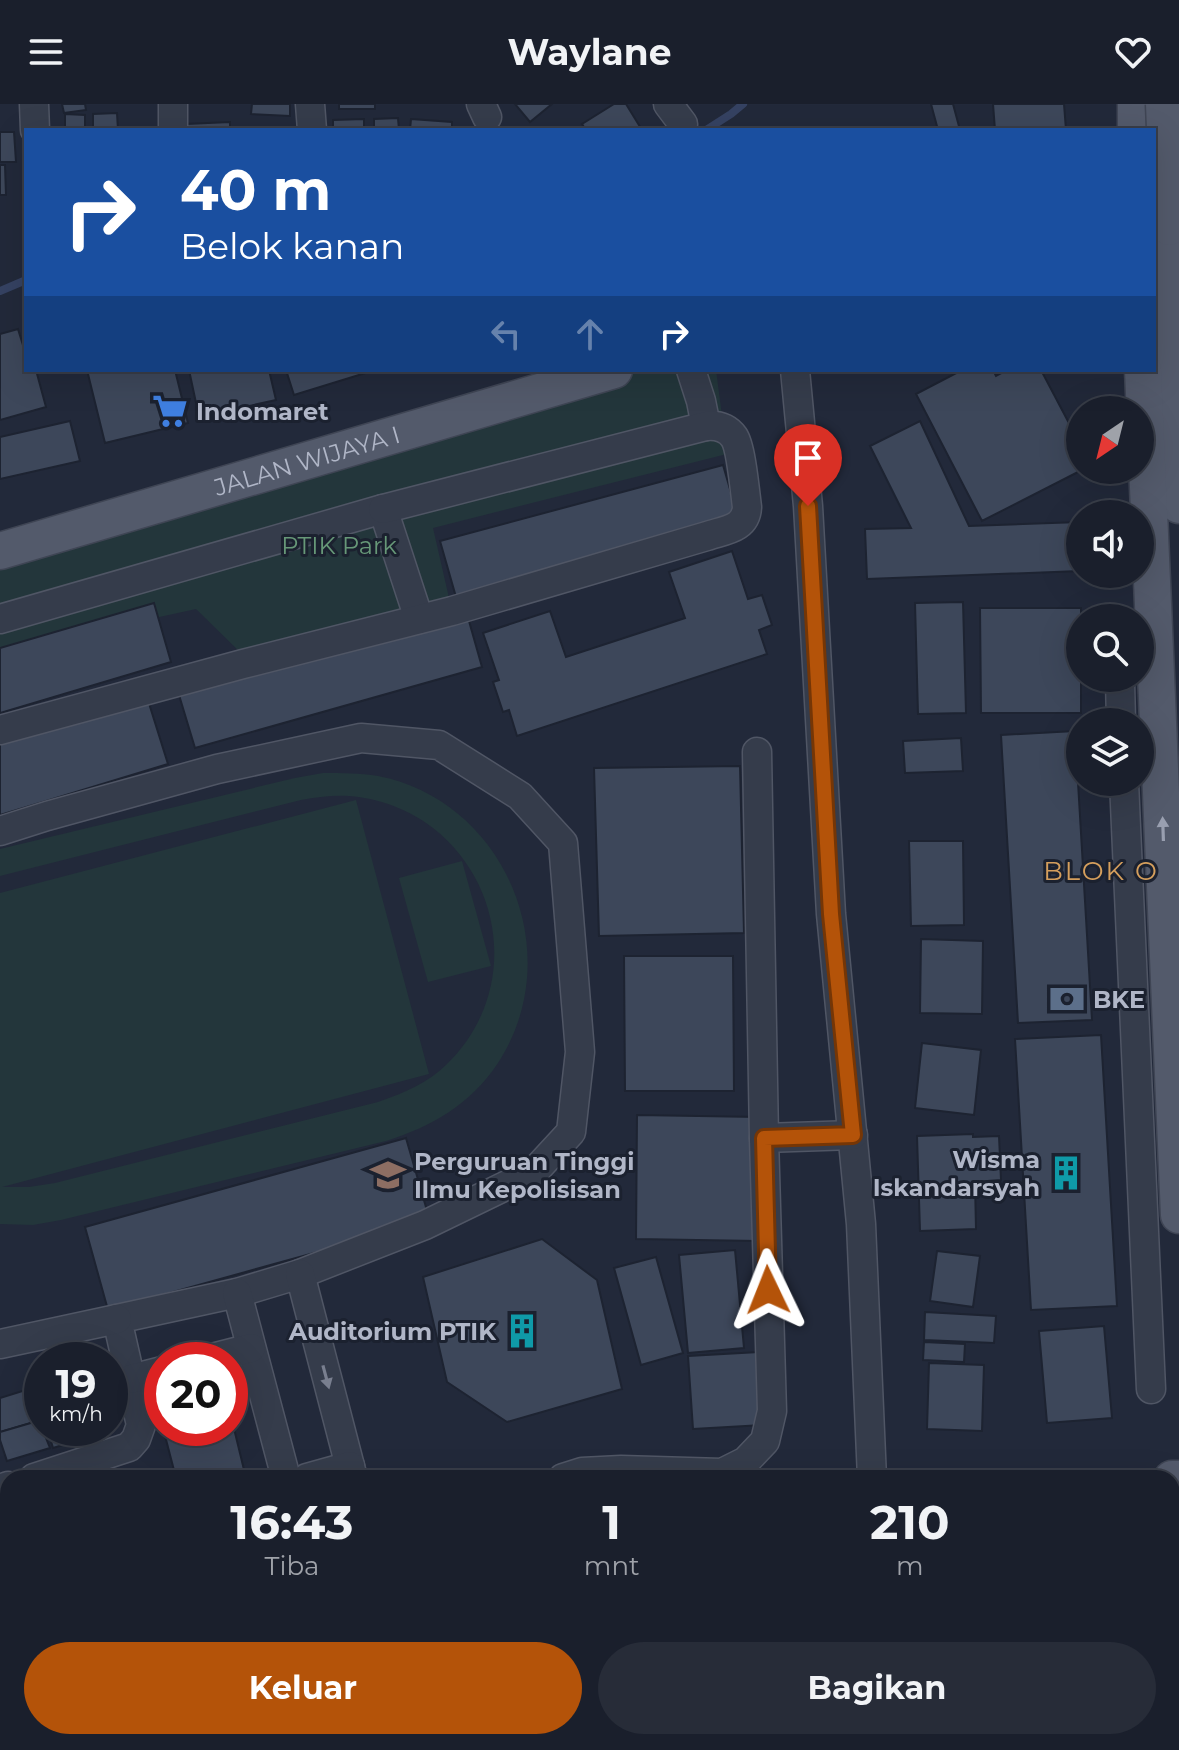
<!DOCTYPE html>
<html lang="id">
<style>
body{margin:0;font-family:Montserrat,sans-serif;background:#272c38;color:#f1f3f6;height:100vh;display:flex;flex-direction:column;font-size:30px;white-space:nowrap}
*{box-sizing:border-box;margin:0}
p{font-size:26px;color:#9fa2a9}
.icon{flex:none;width:44px;height:44px;fill:none;stroke:currentColor;stroke-width:2;stroke-linecap:round;stroke-linejoin:round}
.map{position:relative;flex:1;overflow:hidden}
.panel{position:absolute;left:0px;top:1366px;width:1180px;height:280px;display:flex;flex-direction:column;background:#1a1f2c;border-radius:24px 24px 0 0;box-shadow:0 8px 32px #0002,0 0 0 2px #383d48}
.panel>*{flex:none}
.top-card{position:absolute;left:24px;top:24px;width:1132px;height:244px;border-radius:0px;box-shadow:0 8px 32px #0002,0 0 0 2px #383d48;background:#1a4fa0;color:#fff;overflow:hidden}
.needle{width:52px;rotate:215deg}
.buttons{position:absolute;left:1066px;top:292px;display:grid;gap:16px}
.buttons a{display:grid;place-items:center;width:88px;height:88px;border-radius:50%;background:#1a1f2c;box-shadow:0 8px 32px #0002,0 0 0 2px #383d48;font-size:40px}
.speed{position:absolute;left:24px;top:1238px;display:flex;gap:16px;font-size:40px;font-weight:700;text-align:center}
.speed>*{display:grid;place-content:center;width:104px;height:104px;border-radius:50%;background:#1a1f2c;box-shadow:0 8px 32px #0002,0 0 0 2px #383d48;line-height:1}
.speed small{font-size:20px;font-weight:400}
.speed .limit{border:12px solid #d22;background:#fff;color:#111}
.pin{position:absolute;display:grid;place-items:center;width:68px;height:68px;color:#fff;margin:-82px -34px;border-radius:50% 50% 50% 0;rotate:-45deg;box-shadow:0 0 8px #0007}
.pin .icon{rotate:45deg}
.me{position:absolute;width:88px;margin:-44px;rotate:358deg;stroke-linejoin:round;filter:drop-shadow(0 0 6px #0008)}
.turn{display:flex;align-items:center;gap:28px;height:168px;padding:0 24px;font-size:36px}
.turn .icon{width:104px;height:104px;stroke-width:2.5}
.turn b{display:block;font-size:56px;line-height:68px}
.lanes{display:flex;align-items:center;height:76px;padding:0 24px;background:#0003;justify-content:center;gap:40px;direction:ltr}
.lanes .off{opacity:.35}
.eta{display:flex;justify-content:space-evenly;align-items:center;height:136px;text-align:center}
.eta b{font-size:48px;font-weight:700;line-height:56px}
.cta{display:flex;gap:16px;margin-top:auto;padding:16px 24px}
.cta a{flex:1;height:92px;border-radius:48px;background:#b45309;color:#fff;font-size:32px;font-weight:700;line-height:92px;text-align:center}
.cta a+a{background:#272c38;color:#f1f3f6}
header{display:flex;justify-content:space-between;align-items:center;height:104px;padding:0 24px;background:#1a1f2c;font-size:36px;font-weight:700}
.map>svg:first-child{display:block}
.green{fill:#23363b}
.lines{fill:none;stroke-linecap:round;stroke-linejoin:round}
.stream{stroke:#354262;stroke-width:8}
.building{fill:#3d475a;stroke:#1d2331;stroke-width:2}
.minor-casing{stroke:#505665;stroke-width:31}
.major-casing{stroke:#3f4554;stroke-width:39}
.minor{stroke:#353c4b;stroke-width:28}
.major{stroke:#535a6b;stroke-width:36}
.major-bridge-casing{stroke:#3f4554;stroke-width:39;stroke-linecap:butt}
.major-bridge{stroke:#535a6b;stroke-width:36}
.oneway{fill:#999fb0}
.oneway2{fill:#797f8f}
.route-casing{stroke:#753606;stroke-width:20}
.route{stroke:#b45309;stroke-width:14}
.labels{text-anchor:middle;dominant-baseline:central;stroke-width:6;stroke-linejoin:round;paint-order:stroke}
.poi-label{font-size:24px;font-weight:bold;fill:#b0b6c7;stroke:#1b212f;text-anchor:start}
.street-label{font-size:24px;fill:#b0b6c7;stroke:#1b212f}
.park-label{font-size:24px;fill:#679878;stroke:#1b212f}
.neighbourhood-label{font-size:26px;letter-spacing:2px;fill:#d59f5d;stroke:#1b212f}
</style>
<header><svg class="icon" aria-label="menu" viewBox="0 0 24 24"><path d="M4 6h16M4 12h16M4 18h16"/></svg>Waylane<svg class="icon" aria-label="heart" viewBox="0 0 24 24"><path d="M12 20l-8-8c-3-5 5-10 8-4 3-6 11-1 8 4z"/></svg></header>
<div class="map">
<svg width="1179" height="1646" viewBox="0 0 1179 1646">
<rect width="100%" height="100%" fill="#22293a"/>
<!-- green -->
<g class="green">
<path d="M629,266H716L727,350L433,424L452,507L242,550L196,505L0,548V447Z"/>
<path d="M323,669C341,669 360,669 378,672C506,697 569,850 498,959C471,1000 431,1023 386,1037L61,1116L33,1121L0,1120V789L356,696L429,970L2,1083H29L55,1079L378,998C404,989 428,979 447,960C516,893 508,783 433,724C410,706 379,694 349,692C333,691 317,693 301,696L0,772V745L295,674Z"/>
<path d="M462,757L491,862L428,878L399,774Z"/>
</g>
<g class="lines">
<!-- stream -->
<g class="stream">
<path d="M706,26L731,10L743,0"/>
<path d="M0,187L26,176"/>
</g>
</g>
<!-- building -->
<g class="building">
<path d="M62,0H85L86,6L64,9Z"/>
<path d="M252,0H290V12L251,10Z"/>
<rect x="339" y="0" width="36" height="5"/>
<path d="M515,0H552L530,18Z"/>
<path d="M614,0H626L642,26H586L582,20Z"/>
<path d="M931,0H953L960,26H938Z"/>
<path d="M993,0H1064L1066,26H995Z"/>
<path d="M117,9L118,26H93V10Z"/>
<path d="M65,10L85,11V26H65Z"/>
<path d="M398,14L399,26H374V15Z"/>
<path d="M364,15V26H333V16Z"/>
<path d="M411,15L452,18V26H410Z"/>
<path d="M230,18V26H186V20Z"/>
<rect x="241" y="24" width="50" height="2"/>
<path d="M0,28H14L16,58H0Z"/>
<path d="M0,61H5L6,91H0Z"/>
<path d="M18,225L26,251V266H36L46,303L0,316V230Z"/>
<path d="M87,266H175L188,319L105,339Z"/>
<path d="M189,266H269L276,296L199,313Z"/>
<path d="M286,266H372V267L294,291Z"/>
<path d="M962,266H993L996,272L1007,266H1041L1080,340V366H1082L982,417L916,290Z"/>
<path d="M70,317L80,357L0,375V333Z"/>
<path d="M920,317L969,422L1080,418V467L867,475L865,425L911,424L870,342Z"/>
<path d="M723,361L739,416L456,493L440,437Z"/>
<path d="M732,447L748,495L762,491L772,521L759,526L767,550L517,632L509,606L503,608L493,578L499,576L483,529L550,507L566,553L685,514L669,468Z"/>
<path d="M963,498L966,609L918,610L915,499Z"/>
<path d="M154,499L171,558L0,609V544Z"/>
<path d="M980,504H1081V609H981Z"/>
<path d="M467,510L482,563L195,644L179,591Z"/>
<path d="M147,593L168,660L0,711V639Z"/>
<path d="M1075,627L1092,916L1018,919L1001,631Z"/>
<path d="M961,634L963,667L905,669L903,637Z"/>
<path d="M740,662L744,829L599,832L594,664Z"/>
<path d="M909,737H963L964,821L911,822Z"/>
<path d="M921,835L983,837L982,910L920,909Z"/>
<path d="M624,852H733L734,987H625Z"/>
<path d="M1101,931L1117,1202L1031,1206L1015,935Z"/>
<path d="M922,939L981,946L974,1011L915,1004Z"/>
<path d="M637,1011L759,1013L758,1137L636,1135Z"/>
<path d="M973,1030V1033L999,1032L1001,1076L975,1078L976,1125L920,1127L917,1032Z"/>
<path d="M406,1034L430,1117L108,1206L85,1123Z"/>
<path d="M542,1135L597,1176L622,1285L507,1318L447,1278L423,1173Z"/>
<path d="M735,1146L744,1244L688,1249L679,1151Z"/>
<path d="M937,1147L980,1152L973,1203L930,1197Z"/>
<path d="M656,1153L683,1249L641,1261L614,1164Z"/>
<path d="M925,1208L996,1212L994,1239L924,1236Z"/>
<path d="M1104,1222L1112,1314L1047,1319L1039,1227Z"/>
<path d="M924,1238L965,1240L964,1258L923,1256Z"/>
<path d="M759,1248L763,1321L693,1325L688,1252Z"/>
<path d="M929,1259L984,1261L982,1327L927,1325Z"/>
<path d="M42,1270V1308L31,1274Z"/>
<path d="M32,1284L41,1316L0,1328V1294Z"/>
<path d="M230,1308L246,1374H176L163,1324H230Z"/>
<path d="M41,1316L42,1324L50,1344L7,1357L0,1336V1328Z"/>
<path d="M47,1324H100L102,1329L53,1344Z"/>
<path d="M193,1638H252L254,1646H178L177,1643Z"/>
<path d="M281,1638H350L352,1646H270L282,1643Z"/>
<path d="M356,1638H421L423,1646H358Z"/>
<path d="M427,1638H532L534,1646H429Z"/>
<path d="M532,1638H596L563,1646H534Z"/>
<path d="M685,1638H774L776,1646H687Z"/>
<rect x="969" y="1638" width="50" height="8"/>
<rect x="1033" y="1638" width="73" height="7"/>
</g>
<g class="lines">
<!-- minor casing -->
<g class="minor-casing">
<g id="minor">
<path d="M34,0L35,26"/>
<path d="M310,0L312,26"/>
<path d="M481,0L487,13"/>
<path d="M668,0L683,20"/>
<path d="M173,26V0"/>
<path d="M691,266L701,297L706,322"/>
<path d="M795,266L808,402L831,810L861,1120L872,1374"/>
<path d="M0,515L383,405L419,515"/>
<path d="M1120,577L1121,618"/>
<path d="M0,626L243,560L452,507L707,432C725,426 746,425 747,403C745,388 741,343 734,333C727,323 717,321 706,322L383,405"/>
<path d="M1124,678L1151,1285"/>
<path d="M0,727L47,712L217,665L361,634L439,641L520,692L563,739L580,948L571,1028L534,1068L425,1121L300,1170L237,1189L117,1215L141,1321L136,1335L129,1343L34,1374"/>
<path d="M764,1034L853,1031"/>
<path d="M300,1170L353,1374"/>
<path d="M237,1189L286,1374"/>
<path d="M0,1240L117,1215"/>
<path d="M204,1256L251,1244"/>
<path d="M131,1275L162,1267"/>
<path d="M307,1374L350,1362"/>
<path d="M563,1374L582,1368L621,1366L722,1369L746,1357L765,1337L772,1307L764,1034L757,648"/>
<path d="M0,1385L8,1382"/>
<path d="M0,1505L4,1522L8,1527"/>
<path d="M883,1638V1646"/>
</g>
</g>
<!-- major casing -->
<g class="major-casing">
<g id="major">
<path d="M1136,0V26"/>
<path d="M1169,123L1179,401"/>
<path d="M1143,266L1179,1111"/>
<path id="s1" d="M0,447L614,266"/>
<path d="M1172,1375H1179"/>
<path d="M1172,1411L1179,1410"/>
<path d="M0,1611L8,1607"/>
</g>
</g>
<!-- minor -->
<use href="#minor" class="minor"/>
<!-- major -->
<use href="#major" class="major"/>
<!-- major-bridge casing -->
<g class="major-bridge-casing">
<path id="major-bridge" d="M1164,0L1169,123"/>
</g>
<!-- major-bridge -->
<use href="#major-bridge" class="major-bridge"/>
</g>
<!-- one-way arrows -->
<defs><path id="oneway-solid" d="M-6-.8H1V-3.2L6.5 0L1 3.2V.8H-6Z" transform="scale(2)"/></defs>
<use class="oneway" href="#oneway-solid" transform="translate(1163 725) rotate(-92)"/>
<use class="oneway2" href="#oneway-solid" transform="translate(326 1273) rotate(75)"/>
<g class="lines">
<!-- route casing -->
<g class="route-casing">
<path id="route" d="M768,1186L764,1034L853,1031L831,810L808,402"/>
</g>
<!-- route -->
<use href="#route" class="route"/>
</g>
<!-- icons -->
<defs>
<g id="supermarket-bare" transform="scale(2.76)"><path d="M-6-5.5h2.5l.6 2H6L4.5 2H-2.5L-4.4-4H-6ZM-1.5 3.2a1.3 1.3 0 1 0 .1 0ZM3 3.2a1.3 1.3 0 1 0 .1 0Z" fill="#3f7fe0" stroke="#1b212f" stroke-width="2.5" paint-order="stroke"/></g>
<g id="bank-bare" transform="scale(2.76)"><path d="M-6-4H6V4H-6ZM0-2.3a2.3 2.3 0 1 0 0 4.6a2.3 2.3 0 1 0 0-4.6Z" fill="#5c6f8a" stroke="#1b212f" stroke-width="2.5" paint-order="stroke"/></g>
<g id="building-bare" transform="scale(2.76)"><path d="M-4-6H4V6H1V3H-1V6H-4ZM-2.5-4.3h1.7v1.8h-1.7ZM.8-4.3h1.7v1.8H.8ZM-2.5-1h1.7V.8h-1.7ZM.8-1h1.7V.8H.8Z" fill="#0f9aa8" stroke="#1b212f" stroke-width="2.5" paint-order="stroke"/></g>
<g id="university-bare" transform="scale(2.76)"><path d="M0-5L7-2L0 1L-7-2ZM-4 1L0 2.5L4 1V4Q0 6-4 4Z" fill="#8d6e63" stroke="#1b212f" stroke-width="2.5" paint-order="stroke"/></g>
</defs>
<g fill-rule="evenodd">
<use href="#supermarket-bare" x="170" y="307"/>
<use href="#bank-bare" x="1067" y="895"/>
<use href="#building-bare" x="1066" y="1069"/>
<use href="#university-bare" x="388" y="1071"/>
<use href="#building-bare" x="522" y="1227"/>
</g>
<g class="labels">
<!-- poi labels -->
<g class="poi-label">
<text x="196" y="307">Indomaret</text>
<text x="1093" y="895">BKE</text>
<text x="1040" y="1055" text-anchor="end">Wisma<tspan x="1040" dy="28">Iskandarsyah</tspan></text>
<text x="414" y="1057">Perguruan Tinggi<tspan x="414" dy="28">Ilmu Kepolisisan</tspan></text>
<text x="496" y="1227" text-anchor="end">Auditorium PTIK</text>
</g>
<!-- street labels -->
<g class="street-label">
<text stroke="none"><textPath href="#s1" startOffset="320">JALAN WIJAYA I</textPath></text>
</g>
<!-- park labels -->
<g class="park-label">
<text x="339" y="441">PTIK Park</text>
</g>
<!-- neighbourhood labels -->
<g class="neighbourhood-label">
<text x="1101" y="767">BLOK O</text>
</g>
</g>
</svg>
<div class="buttons">
<a><svg class="needle" viewBox="-14 -14 28 28"><path d="M0-13l5 13h-10z" fill="#e53935"/><path d="M0 13l5-13h-10z" fill="#9fa2a9"/></svg></a>
<a><svg class="icon" aria-label="sound" viewBox="0 0 24 24"><path d="M4 9h4l5-4v14l-5-4H4zM17 9q2 3 0 6"/></svg></a>
<a><svg class="icon" aria-label="search" viewBox="0 0 24 24"><circle cx="10" cy="10" r="6"/><path d="M15 15l6 6"/></svg></a>
<a><svg class="icon" aria-label="layers" viewBox="0 0 24 24"><path d="M12 4l9 5-9 5-9-5zM3 14l9 5 9-5"/></svg></a>
</div>
<div class="speed"><div>19<small>km/h</small></div><div class="limit">20</div></div>
<div class="pin" style="left:808px;top:402px;background:#d93025"><svg class="icon" aria-label="arrive" viewBox="0 0 24 24"><path d="M6 21V4h12l-3 4 3 4H6"/></svg></div>
<svg class="me" style="left:768px;top:1186px" viewBox="-20 -20 40 40"><path d="M0-17L14 15 0 8-14 15z" fill="#b45309" stroke="#fff" stroke-width="4"/></svg>
<div class="top-card">
<div class="turn"><svg class="icon" aria-label="right" viewBox="0 0 24 24"><path d="M7 20v-9h11M14 6l5 5-5 5"/></svg><div><b>40 m</b>Belok kanan</div></div>
<div class="lanes"><svg class="icon off" aria-label="left" viewBox="0 0 24 24"><path d="M17 20v-9H6M10 6l-5 5 5 5"/></svg><svg class="icon off" aria-label="ahead" viewBox="0 0 24 24"><path d="M12 20V5M6 11l6-6 6 6"/></svg><svg class="icon" aria-label="right" viewBox="0 0 24 24"><path d="M7 20v-9h11M14 6l5 5-5 5"/></svg></div>
</div>
<section class="panel">
<div class="eta">
<div><b>16:43</b><p>Tiba</p></div>
<div><b>1</b><p>mnt</p></div>
<div><b>210</b><p>m</p></div>
</div>
<div class="cta"><a>Keluar</a><a>Bagikan</a></div>
</section>
</div>
